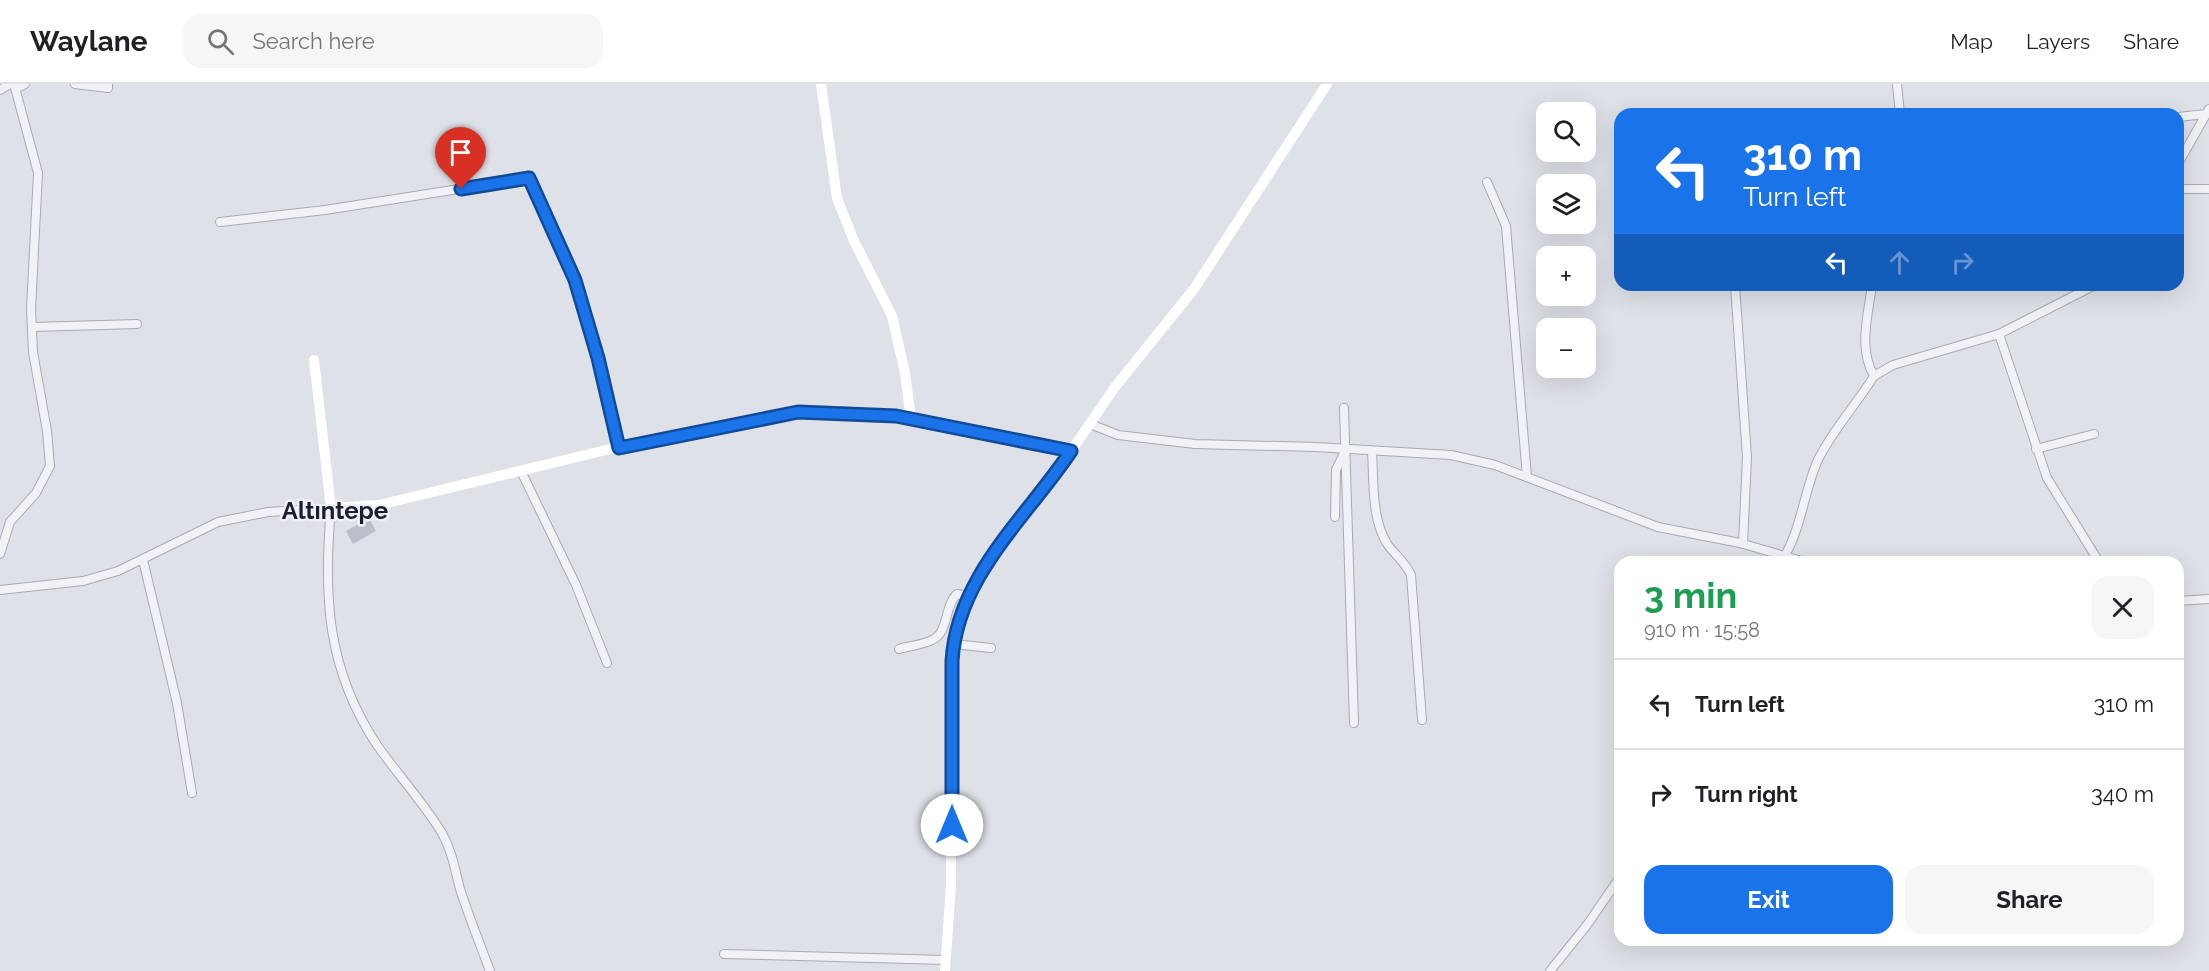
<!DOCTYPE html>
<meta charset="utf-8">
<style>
body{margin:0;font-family:Raleway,sans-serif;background:#f6f6f6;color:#202124;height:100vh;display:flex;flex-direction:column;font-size:22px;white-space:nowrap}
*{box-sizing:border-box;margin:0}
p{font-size:20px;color:#757577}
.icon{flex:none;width:33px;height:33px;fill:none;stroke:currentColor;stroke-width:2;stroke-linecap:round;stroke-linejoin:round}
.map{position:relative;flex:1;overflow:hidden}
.panel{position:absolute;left:1614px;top:472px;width:570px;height:390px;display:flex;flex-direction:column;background:#fff;border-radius:18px;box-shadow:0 6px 24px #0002}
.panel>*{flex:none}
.banner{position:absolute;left:1614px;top:24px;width:570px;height:183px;border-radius:18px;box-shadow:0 6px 24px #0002;background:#1a73e8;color:#fff;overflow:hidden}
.controls{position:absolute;left:1536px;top:18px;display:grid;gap:12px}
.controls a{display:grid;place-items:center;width:60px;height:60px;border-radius:12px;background:#fff;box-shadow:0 6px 24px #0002;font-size:30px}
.pin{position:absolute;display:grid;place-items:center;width:51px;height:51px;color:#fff;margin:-62px -26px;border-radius:50% 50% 50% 0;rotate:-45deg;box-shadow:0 0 6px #0007}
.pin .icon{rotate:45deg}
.me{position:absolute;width:66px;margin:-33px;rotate:0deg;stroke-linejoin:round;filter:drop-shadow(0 0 4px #0008)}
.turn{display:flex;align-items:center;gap:21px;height:126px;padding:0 30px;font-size:27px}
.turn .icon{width:78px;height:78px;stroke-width:2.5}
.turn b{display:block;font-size:42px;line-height:51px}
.lanes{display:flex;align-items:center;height:57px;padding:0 30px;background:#0003;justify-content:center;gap:30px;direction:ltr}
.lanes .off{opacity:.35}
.round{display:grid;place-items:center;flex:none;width:63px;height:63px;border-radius:18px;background:#f6f6f6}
.overview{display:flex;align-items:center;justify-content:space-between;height:102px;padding:0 30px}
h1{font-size:36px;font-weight:700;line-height:45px;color:#1e9e55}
.action{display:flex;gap:12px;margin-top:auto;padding:12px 30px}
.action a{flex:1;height:69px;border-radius:18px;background:#1a73e8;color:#fff;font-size:24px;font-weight:700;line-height:69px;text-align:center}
.action a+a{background:#f6f6f6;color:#202124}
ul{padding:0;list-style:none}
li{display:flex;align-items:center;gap:18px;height:90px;padding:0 30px;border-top:2px solid #e0e0e0}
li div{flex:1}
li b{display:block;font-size:22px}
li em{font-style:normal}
header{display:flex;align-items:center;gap:36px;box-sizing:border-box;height:84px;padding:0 30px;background:#fff;border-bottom:2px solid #e0e0e0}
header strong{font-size:28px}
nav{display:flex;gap:33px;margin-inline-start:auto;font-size:21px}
.search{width:420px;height:54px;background:#f6f6f6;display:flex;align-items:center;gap:15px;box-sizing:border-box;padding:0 21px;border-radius:18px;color:#757577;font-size:22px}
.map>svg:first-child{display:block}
.building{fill:#bcbfca}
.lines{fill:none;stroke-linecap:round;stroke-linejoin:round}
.street-casing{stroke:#a7abb4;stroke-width:10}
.street{stroke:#f1f2f6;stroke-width:8}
.secondary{stroke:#fff;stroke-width:10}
.route-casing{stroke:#114b97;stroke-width:15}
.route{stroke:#1a73e8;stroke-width:10}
.labels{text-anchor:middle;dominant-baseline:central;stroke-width:5;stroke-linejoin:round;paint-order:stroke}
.district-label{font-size:24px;font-weight:bold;fill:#1a1e2f;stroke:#eef0f5}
</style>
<header>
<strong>Waylane</strong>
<div class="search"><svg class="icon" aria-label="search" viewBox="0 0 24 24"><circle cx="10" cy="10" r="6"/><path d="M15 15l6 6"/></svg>Search here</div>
<nav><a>Map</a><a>Layers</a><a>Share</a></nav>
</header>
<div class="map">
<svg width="2209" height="887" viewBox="0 0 2209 887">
<rect width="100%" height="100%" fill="#dee1e7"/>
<!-- building -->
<path class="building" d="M369,434L376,447L353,460L346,447Z"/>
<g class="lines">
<!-- street casing -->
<g class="street-casing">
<g id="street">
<path d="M75,0L108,4V0"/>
<path d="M1897,0L1900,30"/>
<path d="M16,5L25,0"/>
<path d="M0,6L10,0"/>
<path d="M2178,33L2206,30"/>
<path d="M2178,80L2209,25"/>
<path d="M1487,98L1506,142L1527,393"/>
<path d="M2178,105H2209"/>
<path d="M220,138L325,126L529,94L575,196L598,274L619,364"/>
<path d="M1735,201L1747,373L1743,460"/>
<path d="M32,243L137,240"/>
<path d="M1999,250L2047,394L2099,478"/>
<path d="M1874,292L1893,281L1999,250L2095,201"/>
<path d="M1344,324L1354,639"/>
<path d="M1090,340L1118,351L1195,360L1316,363L1451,371L1495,381L1658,443L1740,459L1805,478"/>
<path d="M2036,365L2094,350"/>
<path d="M1372,368C1374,397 1371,436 1388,461C1396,472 1406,479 1411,491L1422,636"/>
<path d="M521,387L576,501L607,579"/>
<path d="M1335,433L1336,386L1345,367"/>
<path d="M0,470L10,438L36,409L50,382L47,347L33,268L31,225L38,89L14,0"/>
<path d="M143,476L177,619L192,709"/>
<path d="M1781,478C1801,448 1803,411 1817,378C1829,351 1858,318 1874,292C1858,264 1868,232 1872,201"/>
<path d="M0,506L83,497L118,487L218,438L268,428L331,424C323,512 327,586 377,661C398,691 423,718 442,749C452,767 455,786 460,805C469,833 480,860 490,887"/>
<path d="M2178,517L2209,515"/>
<path d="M953,560L991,564"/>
<path d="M899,565C909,562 922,561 932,556C949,549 944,522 957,510L969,512"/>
<path d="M724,870L946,876"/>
<path d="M1550,887L1587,841L1620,793"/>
</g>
</g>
<!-- street -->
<use href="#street" class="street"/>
<!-- secondary -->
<g class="secondary">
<path d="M821,0L837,114L854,157L892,232L905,289L911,335"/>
<path d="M314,276L331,424L379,421L606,366L798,328L896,332L1071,367"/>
<path d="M945,887L951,801V594L953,560L962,525L1001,457L1061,382L1115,303L1194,205L1327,0"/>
</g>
</g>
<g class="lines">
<!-- route casing -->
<g class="route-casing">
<path id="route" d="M461,105L529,94L575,196L598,274L619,364L798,328L896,332L1071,367C1027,433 957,492 952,577V741"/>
</g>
<!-- route -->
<use href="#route" class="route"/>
</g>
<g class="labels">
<!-- district labels -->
<g class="district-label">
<text x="335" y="426">Altıntepe</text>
</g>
</g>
</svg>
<div class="controls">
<a><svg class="icon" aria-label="search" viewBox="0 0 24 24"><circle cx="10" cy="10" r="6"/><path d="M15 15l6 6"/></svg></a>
<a><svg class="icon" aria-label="layers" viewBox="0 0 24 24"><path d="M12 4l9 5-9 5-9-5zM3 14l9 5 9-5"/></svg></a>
<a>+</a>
<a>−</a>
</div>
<div class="pin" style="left:461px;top:105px;background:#d93025"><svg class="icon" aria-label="arrive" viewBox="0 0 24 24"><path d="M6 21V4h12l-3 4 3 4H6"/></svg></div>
<svg class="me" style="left:952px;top:741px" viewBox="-20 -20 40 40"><circle r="19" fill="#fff"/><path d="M0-13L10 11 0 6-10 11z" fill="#1a73e8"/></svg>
<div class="banner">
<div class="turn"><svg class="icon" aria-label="left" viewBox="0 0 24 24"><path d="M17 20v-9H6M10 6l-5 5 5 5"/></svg><div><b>310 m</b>Turn left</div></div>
<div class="lanes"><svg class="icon" aria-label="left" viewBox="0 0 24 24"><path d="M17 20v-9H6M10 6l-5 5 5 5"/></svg><svg class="icon off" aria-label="ahead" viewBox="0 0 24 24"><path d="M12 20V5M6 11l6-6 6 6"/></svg><svg class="icon off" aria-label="right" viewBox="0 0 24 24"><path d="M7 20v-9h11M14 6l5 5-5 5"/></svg></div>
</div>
<section class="panel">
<div class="overview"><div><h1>3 min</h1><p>910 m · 15:58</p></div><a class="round"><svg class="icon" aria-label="close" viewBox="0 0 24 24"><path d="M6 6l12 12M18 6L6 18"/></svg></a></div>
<ul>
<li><svg class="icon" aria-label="left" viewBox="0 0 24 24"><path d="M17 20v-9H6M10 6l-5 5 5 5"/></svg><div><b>Turn left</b></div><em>310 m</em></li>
<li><svg class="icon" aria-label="right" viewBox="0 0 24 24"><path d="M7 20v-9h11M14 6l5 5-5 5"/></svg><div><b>Turn right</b></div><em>340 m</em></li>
</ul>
<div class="action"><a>Exit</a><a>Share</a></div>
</section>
</div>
